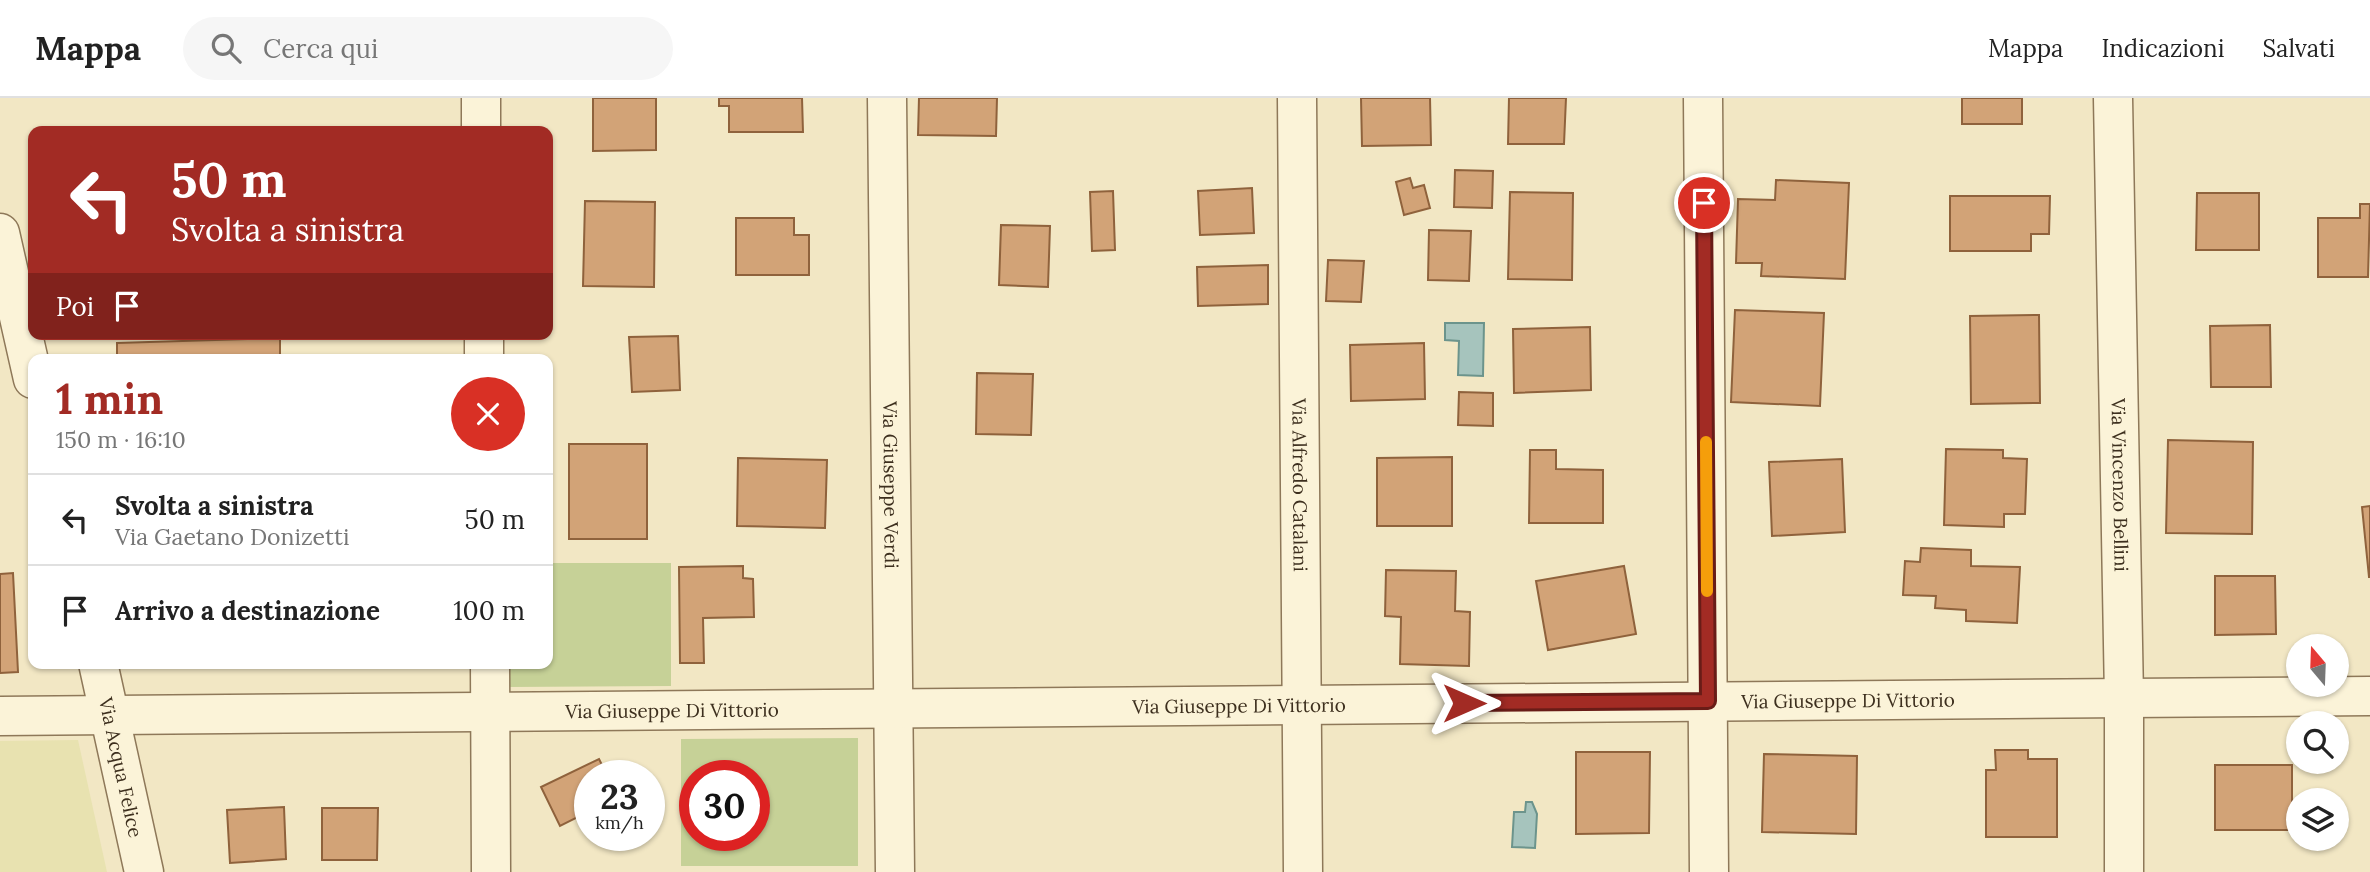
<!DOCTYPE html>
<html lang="it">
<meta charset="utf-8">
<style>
body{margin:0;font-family:Lora,serif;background:#f6f6f6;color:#222;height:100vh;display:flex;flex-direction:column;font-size:26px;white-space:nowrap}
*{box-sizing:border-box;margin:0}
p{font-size:23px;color:#767676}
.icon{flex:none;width:38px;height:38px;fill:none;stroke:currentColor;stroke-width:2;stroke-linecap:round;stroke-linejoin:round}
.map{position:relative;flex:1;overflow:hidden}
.details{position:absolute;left:28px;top:256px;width:525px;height:315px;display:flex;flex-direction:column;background:#fff;border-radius:14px;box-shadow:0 2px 5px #0004}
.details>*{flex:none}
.guide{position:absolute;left:28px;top:28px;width:525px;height:214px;border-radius:14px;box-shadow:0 2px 5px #0004;background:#a22b24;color:#fff;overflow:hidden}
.needle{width:46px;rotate:341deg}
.fabs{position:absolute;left:2286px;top:536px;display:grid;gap:14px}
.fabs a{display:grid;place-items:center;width:63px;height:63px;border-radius:50%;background:#fff;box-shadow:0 2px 5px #0004;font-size:35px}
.speed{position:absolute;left:574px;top:662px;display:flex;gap:14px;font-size:35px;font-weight:700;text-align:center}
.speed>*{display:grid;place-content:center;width:91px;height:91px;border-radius:50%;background:#fff;box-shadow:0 2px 5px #0004;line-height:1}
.speed small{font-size:18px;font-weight:400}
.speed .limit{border:10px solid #d22;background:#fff;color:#111}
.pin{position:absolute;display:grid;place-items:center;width:60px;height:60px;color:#fff;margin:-30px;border:4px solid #fff;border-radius:50%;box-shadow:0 2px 7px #0007}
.me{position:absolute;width:77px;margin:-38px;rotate:90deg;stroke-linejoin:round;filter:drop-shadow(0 0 5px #0008)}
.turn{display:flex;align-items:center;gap:24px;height:147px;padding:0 28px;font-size:32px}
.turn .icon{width:91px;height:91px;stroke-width:2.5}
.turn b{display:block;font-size:49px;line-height:60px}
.then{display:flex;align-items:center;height:66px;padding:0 28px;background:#0003;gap:14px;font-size:26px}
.round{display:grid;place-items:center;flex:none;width:74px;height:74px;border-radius:37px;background:#f6f6f6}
.head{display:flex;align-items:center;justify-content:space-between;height:119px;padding:0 28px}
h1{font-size:42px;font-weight:700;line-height:52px;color:#a22b24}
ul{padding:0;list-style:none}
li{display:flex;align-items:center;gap:21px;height:91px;padding:0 28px;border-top:2px solid #e0e0e0}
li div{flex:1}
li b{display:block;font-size:26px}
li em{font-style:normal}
header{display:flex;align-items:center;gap:42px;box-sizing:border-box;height:98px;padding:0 35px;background:#fff;border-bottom:2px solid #e0e0e0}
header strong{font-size:33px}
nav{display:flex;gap:38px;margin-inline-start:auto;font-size:24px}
.search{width:490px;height:63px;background:#f6f6f6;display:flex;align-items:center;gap:18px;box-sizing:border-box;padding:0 24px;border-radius:38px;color:#767676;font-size:26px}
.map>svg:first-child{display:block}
.farmland{fill:#e8e2b0}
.green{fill:#c6d197;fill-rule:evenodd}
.water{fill:#a6c4bd;stroke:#6c948c;stroke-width:2}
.building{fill:#d2a377;stroke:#8f623c;stroke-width:2}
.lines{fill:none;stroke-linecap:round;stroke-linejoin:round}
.minor-casing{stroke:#8e7859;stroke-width:41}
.minor{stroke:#fbf3d8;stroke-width:38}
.route-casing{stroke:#691c17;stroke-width:18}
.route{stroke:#a22b24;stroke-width:12}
.slow{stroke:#f59e0b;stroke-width:12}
.labels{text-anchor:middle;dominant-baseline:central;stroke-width:7;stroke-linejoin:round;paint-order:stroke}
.street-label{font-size:19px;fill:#3d2f1e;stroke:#f8f0d4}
</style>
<header>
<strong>Mappa</strong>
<div class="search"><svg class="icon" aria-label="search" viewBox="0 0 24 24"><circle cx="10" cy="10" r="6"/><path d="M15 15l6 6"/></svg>Cerca qui</div>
<nav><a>Mappa</a><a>Indicazioni</a><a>Salvati</a></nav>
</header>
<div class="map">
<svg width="2370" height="774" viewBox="0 0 2370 774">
<rect width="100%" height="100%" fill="#f2e7c4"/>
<!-- farmland -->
<path class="farmland" d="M78,642L107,774H0V643Z"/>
<!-- green -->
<g class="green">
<path d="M548,465H671V588L502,589V565H548Z"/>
<path d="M858,640V768H681V641ZM695,677H754V737H695Z"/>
</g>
<!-- water -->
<g class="water">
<path d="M1445,225H1484L1483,278L1458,277L1459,243L1445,242Z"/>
<path d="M1526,704H1532L1537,716L1535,750L1512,749L1514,714H1525Z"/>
</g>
<!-- building -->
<g class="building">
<path d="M593,0H656V52L593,53Z"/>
<path d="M719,0H802L803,34H729V8H719Z"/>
<path d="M919,0H997L996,38L918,37Z"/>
<path d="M1361,0H1430L1431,47L1362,48Z"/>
<path d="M1509,0H1566L1564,46H1508Z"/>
<rect x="1962" y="0" width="60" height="26"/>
<path d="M1455,72L1493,73L1492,110L1454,109Z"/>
<path d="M1410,80L1413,90L1424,87L1430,110L1404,117L1396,84Z"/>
<path d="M1776,82L1849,85L1845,181L1761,178L1762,165H1736L1738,101L1775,102Z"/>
<path d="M1252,90L1254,135L1200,137L1198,93Z"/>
<path d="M1113,93L1115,152L1092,153L1090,94Z"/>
<path d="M1510,94L1573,95L1572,182L1508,181Z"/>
<path d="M2197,95H2259V152H2196Z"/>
<path d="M1950,98H2050L2049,136H2031V153H1950Z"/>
<path d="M585,103L655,104L654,189L583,188Z"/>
<path d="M2360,106H2370L2368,179H2318V120H2360Z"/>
<path d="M736,120H794V137H809V177H736Z"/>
<path d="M1001,127L1050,128L1048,189L999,187Z"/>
<path d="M1429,132L1471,133L1469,183L1428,182Z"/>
<path d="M1328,162L1364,163L1361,204L1326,203Z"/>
<path d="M1268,167V206L1198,208L1197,169Z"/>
<path d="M1735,212L1824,215L1820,308L1731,304Z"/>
<path d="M2039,217L2040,305L1971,306L1970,218Z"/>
<path d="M2270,227L2271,289H2211L2210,228Z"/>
<path d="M1590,229L1591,292L1514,295L1513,231Z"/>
<path d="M678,238L680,292L632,294L629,239Z"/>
<path d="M280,240V261H117V245Z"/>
<path d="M1424,245L1425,301L1351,303L1350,247Z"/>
<path d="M977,275L1033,276L1031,337L976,336Z"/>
<path d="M1459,294L1493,295V328L1458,327Z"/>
<path d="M2168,342L2253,344L2252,436L2166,435Z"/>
<rect x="569" y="346" width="78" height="95"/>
<path d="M1946,351L2003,352V360L2027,361L2025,416H2004V429L1944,427Z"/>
<path d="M1530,352H1556V371L1603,372V425H1529Z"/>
<path d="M1452,359V428H1377V360Z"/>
<path d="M738,360L827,362L825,430L737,428Z"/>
<path d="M1842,361L1845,434L1772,438L1769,364Z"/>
<path d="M2370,408V479H2369L2362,409Z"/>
<path d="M1921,450L1971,452V468L2020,469L2017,525L1966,523V512L1935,510L1936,498L1903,497L1905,463L1920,464Z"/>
<path d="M743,468V480L753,481L754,519L703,520L704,565H680L679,469Z"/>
<path d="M1624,468L1636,536L1548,552L1536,483Z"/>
<path d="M1386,472L1456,473L1455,513L1470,514L1469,568L1400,566L1401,519L1385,518Z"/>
<path d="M13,475L18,574L0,575V476Z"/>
<path d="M2215,478H2275L2276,536L2215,537Z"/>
<path d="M1995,652H2028V661H2057V739H1986V672H1996Z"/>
<path d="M1576,654H1650L1649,735L1576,736Z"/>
<path d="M1764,656L1857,658L1856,736L1762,734Z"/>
<path d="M599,661L607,677H590V713L560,728L541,689Z"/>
<rect x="2215" y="667" width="77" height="65"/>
<path d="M284,709L286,761L230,765L227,712Z"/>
<path d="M322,710H378L377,762H322Z"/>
</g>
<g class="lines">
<!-- minor casing -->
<g class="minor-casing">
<g id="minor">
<path d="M481,0V33"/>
<path id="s1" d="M887,0L895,774"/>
<path id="s2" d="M1297,0L1303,774"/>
<path d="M1703,0L1709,774"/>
<path id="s3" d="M2113,0L2124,600V774"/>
<path d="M0,135L33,281"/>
<path d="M484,236V261"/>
<path id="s4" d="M98,565L144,774"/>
<path d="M490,565L491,774"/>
<path id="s5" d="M0,618L2370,598"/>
</g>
</g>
<!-- minor -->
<use href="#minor" class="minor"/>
</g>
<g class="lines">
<!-- route casing -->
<g class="route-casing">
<path id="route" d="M1464,605L1708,603L1704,105"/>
</g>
<!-- route -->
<use href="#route" class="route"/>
<!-- slow -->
<path class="slow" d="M1706,344L1707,493"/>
</g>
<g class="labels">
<!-- street labels -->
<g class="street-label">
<text stroke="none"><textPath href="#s1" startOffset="387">Via Giuseppe Verdi</textPath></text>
<text stroke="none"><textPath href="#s2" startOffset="387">Via Alfredo Catalani</textPath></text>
<text stroke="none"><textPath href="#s3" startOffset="387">Via Vincenzo Bellini</textPath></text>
<text stroke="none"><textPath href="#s5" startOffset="1848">Via Giuseppe Di Vittorio</textPath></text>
<text stroke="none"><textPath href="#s5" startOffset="1239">Via Giuseppe Di Vittorio</textPath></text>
<text stroke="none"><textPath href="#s5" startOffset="672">Via Giuseppe Di Vittorio</textPath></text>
<text stroke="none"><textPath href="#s4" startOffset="107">Via Acqua Felice</textPath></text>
</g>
</g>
</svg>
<div class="fabs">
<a><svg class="needle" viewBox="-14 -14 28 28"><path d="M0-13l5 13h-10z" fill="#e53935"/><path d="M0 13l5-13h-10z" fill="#767676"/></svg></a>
<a><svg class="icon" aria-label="search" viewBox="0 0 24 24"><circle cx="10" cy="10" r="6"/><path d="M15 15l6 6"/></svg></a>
<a><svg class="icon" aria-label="layers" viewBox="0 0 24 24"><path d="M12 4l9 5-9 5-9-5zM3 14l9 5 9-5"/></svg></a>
</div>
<div class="speed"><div>23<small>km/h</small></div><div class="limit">30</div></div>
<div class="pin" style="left:1704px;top:105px;background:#d93025"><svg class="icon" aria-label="arrive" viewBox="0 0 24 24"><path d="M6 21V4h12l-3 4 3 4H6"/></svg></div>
<svg class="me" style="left:1464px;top:605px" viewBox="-20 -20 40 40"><path d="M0-17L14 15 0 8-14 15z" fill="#a22b24" stroke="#fff" stroke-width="4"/></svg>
<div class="guide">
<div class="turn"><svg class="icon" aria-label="left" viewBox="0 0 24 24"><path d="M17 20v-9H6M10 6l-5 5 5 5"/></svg><div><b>50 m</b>Svolta a sinistra</div></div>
<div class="then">Poi<svg class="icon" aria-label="arrive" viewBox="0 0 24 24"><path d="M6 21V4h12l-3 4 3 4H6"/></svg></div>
</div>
<section class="details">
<div class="head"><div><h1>1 min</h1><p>150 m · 16:10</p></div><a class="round" style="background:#d93025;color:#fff"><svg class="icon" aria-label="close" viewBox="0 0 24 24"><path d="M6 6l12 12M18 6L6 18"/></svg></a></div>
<ul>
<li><svg class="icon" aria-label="left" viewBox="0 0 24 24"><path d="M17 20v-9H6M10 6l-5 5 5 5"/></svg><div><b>Svolta a sinistra</b><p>Via Gaetano Donizetti</p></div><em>50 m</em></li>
<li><svg class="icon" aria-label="arrive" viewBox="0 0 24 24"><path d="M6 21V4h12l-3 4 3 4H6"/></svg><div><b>Arrivo a destinazione</b></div><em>100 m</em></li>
</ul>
</section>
</div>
